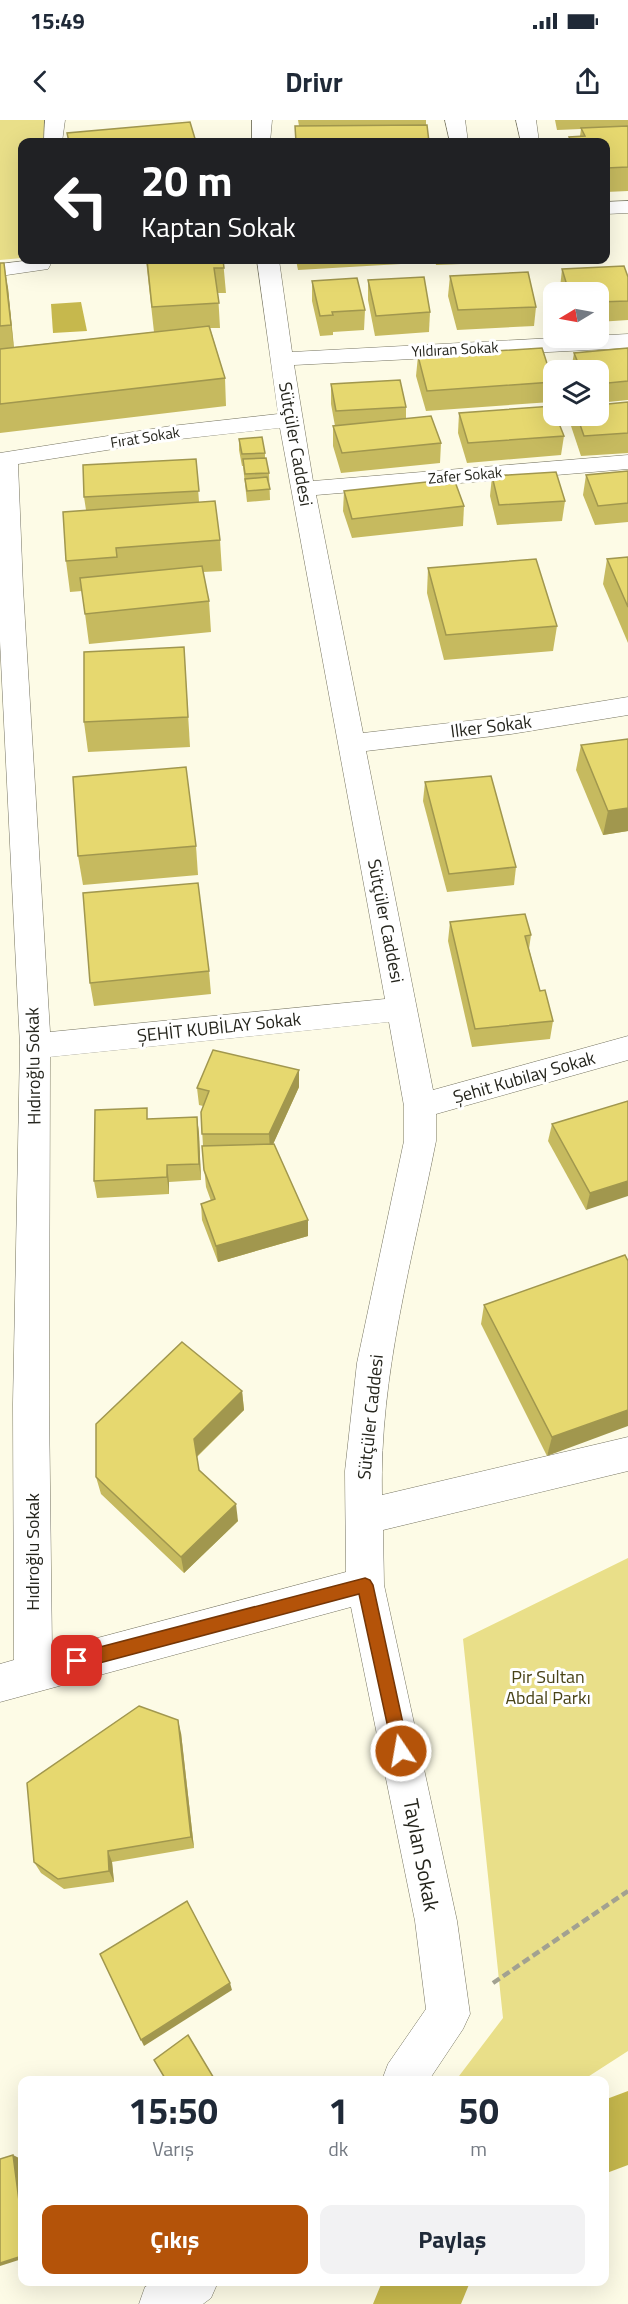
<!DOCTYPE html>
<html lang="tr">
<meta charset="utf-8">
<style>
body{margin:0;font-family:"Titillium Web",sans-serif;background:#f2f2f3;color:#1f2937;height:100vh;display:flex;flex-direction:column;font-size:22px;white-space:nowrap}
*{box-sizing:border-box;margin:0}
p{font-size:20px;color:#747a83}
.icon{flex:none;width:33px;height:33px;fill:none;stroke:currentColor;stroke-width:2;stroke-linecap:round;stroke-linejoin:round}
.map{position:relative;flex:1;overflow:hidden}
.drawer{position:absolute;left:18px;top:1956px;width:591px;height:210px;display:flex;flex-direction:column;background:#fff;border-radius:12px;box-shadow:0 6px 24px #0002}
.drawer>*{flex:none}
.top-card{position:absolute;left:18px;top:18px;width:592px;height:126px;border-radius:12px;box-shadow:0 6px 24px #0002;background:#202124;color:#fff;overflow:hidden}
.needle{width:39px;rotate:260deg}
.controls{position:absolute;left:543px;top:162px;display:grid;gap:12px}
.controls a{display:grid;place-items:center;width:66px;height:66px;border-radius:12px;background:#fff;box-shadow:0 6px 24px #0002;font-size:30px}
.pin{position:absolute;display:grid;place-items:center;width:51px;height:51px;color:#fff;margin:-26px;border-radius:12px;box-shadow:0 3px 9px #0006}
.me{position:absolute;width:66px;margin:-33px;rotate:348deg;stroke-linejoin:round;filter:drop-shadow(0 0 4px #0008)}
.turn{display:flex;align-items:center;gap:21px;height:126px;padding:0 24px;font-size:27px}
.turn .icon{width:78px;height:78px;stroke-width:2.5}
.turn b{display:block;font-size:42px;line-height:51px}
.eta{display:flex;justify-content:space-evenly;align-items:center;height:102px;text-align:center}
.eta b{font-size:36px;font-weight:700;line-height:42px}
.button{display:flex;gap:12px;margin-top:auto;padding:12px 24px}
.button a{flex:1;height:69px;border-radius:12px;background:#b45309;color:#fff;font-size:24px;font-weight:700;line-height:69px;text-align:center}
.button a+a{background:#f2f2f3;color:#1f2937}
.status{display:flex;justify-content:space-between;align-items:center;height:42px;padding:0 30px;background:#fff;direction:ltr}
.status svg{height:16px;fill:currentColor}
header{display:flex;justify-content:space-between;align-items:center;height:78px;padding:0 24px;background:#fff;font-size:27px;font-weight:700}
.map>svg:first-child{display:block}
.green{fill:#e9df89}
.water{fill:#c6b84d}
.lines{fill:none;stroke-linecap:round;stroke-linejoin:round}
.canal{fill:#c6b84d;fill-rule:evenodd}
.minor-casing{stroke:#767461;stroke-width:1}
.path{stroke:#a2a191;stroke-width:4.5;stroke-dasharray:8 4;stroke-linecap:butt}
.minor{fill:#fff;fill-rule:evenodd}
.wall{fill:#c6ba5f}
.shaded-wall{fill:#a1974e}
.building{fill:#e6d86f;stroke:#a1974e;stroke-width:1.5}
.route{fill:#b45309;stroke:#753606;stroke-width:1.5}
.labels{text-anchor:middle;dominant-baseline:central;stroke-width:6;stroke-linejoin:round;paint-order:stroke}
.far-street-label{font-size:15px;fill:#25251d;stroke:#fff}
.street-label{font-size:18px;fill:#25251d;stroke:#fff}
.park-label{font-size:18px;fill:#484216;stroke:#fff}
.near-street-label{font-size:21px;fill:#25251d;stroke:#fff}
</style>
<div class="status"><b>15:49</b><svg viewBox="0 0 49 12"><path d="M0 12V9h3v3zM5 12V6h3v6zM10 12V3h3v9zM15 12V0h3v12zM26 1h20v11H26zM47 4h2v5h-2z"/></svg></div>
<header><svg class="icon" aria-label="back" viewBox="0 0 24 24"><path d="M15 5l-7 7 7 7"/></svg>Drivr<svg class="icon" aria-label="share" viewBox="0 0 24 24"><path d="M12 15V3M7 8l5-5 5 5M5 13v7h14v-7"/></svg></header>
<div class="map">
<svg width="628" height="2184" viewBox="0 0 628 2184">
<rect width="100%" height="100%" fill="#fdfbe6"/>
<!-- green -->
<g class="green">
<path d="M0,0H45L43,22H22V138L0,140Z"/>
<path d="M628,1438V1931L583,1960H456L503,1898L463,1519Z"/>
</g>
<!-- water -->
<path class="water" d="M81,182L87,211L53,213L51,184Z"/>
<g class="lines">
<!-- canal -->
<g class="canal">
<path d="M628,1971V2045L604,2054V1980Z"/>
<path d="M382,2162H470L461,2184H373Z"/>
</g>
<!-- minor casing -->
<g class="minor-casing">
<g id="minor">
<path d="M45,0H65L62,22H44Z"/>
<path d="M252,0H272L270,22H252Z"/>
<path d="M445,0H465L468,22H450Z"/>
<path d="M516,0H536L539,22H521Z"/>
<path d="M628,81V93L606,94V82Z"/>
<path d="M32,140H53L48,149L0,156V144Z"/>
<path d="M257,140H279L292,232L628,214V228L294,245L313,361L628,335V349L316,375L363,613L511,596L628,577V595L511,614L366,631L433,970L628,916V940L436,994V1021C413,1137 379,1256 382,1375L628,1317V1351L383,1410L384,1465L457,1801L470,1894L463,1909L429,1960H382L388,1944L426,1889L415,1801L351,1487L0,1582V1544L14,1540L13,1284L20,926L0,521V333L171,306L278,294ZM280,308L385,879L50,912L23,468L18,344L171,320ZM389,902L404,986V1021L357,1243L345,1351L346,1452L52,1530L49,1284L50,937Z"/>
<path d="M155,2162H218L211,2178L203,2184H139L145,2167Z"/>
</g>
</g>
<!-- path -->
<path class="path" d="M493,1863L628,1771"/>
<!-- minor -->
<use href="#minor" class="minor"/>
</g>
<!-- wall -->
<g class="wall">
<path d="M298,0H426V5L429,22H295V6H299Z"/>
<path d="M555,0H628V71L606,72V22H569V17L580,16L581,9L557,10Z"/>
<path d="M146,140H223L226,173H218L220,208H210L225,258L226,286L0,313V143L8,168L14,227L154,212Z"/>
<path d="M296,140H401V144L298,150Z"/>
<path d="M435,140H510V142L436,145Z"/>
<path d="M562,149L628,157V200L598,202V172H561L560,168Z"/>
<path d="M450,156L536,187L534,206L457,210L448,176Z"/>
<path d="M368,160L430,192L429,212L375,216L368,180Z"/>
<path d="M312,161L365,190L364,210L333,212V215L320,216L312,181Z"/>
<path d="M628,228V280L598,283V250H571L574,233Z"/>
<path d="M418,236L553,262L551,282L426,291L416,256Z"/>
<path d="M331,264L406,287V299L441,323L440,343L341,353L333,326V306H335L331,284Z"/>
<path d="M628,282V333L581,336L571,306L573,296H598Z"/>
<path d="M459,293L564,316L561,335L467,343L458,313Z"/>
<path d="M239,319L265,333V338L269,353L270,380L247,382L243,346H242L239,330Z"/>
<path d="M196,339L199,382L220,420L222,451L203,452L209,481L211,512L89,524L82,471L70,472L66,441L86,390L84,377Z"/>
<path d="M628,351V402L595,405L583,375L586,355Z"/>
<path d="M492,356L565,381L562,401L497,405L490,376Z"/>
<path d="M344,371L464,386L463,406L352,418L343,391Z"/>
<path d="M628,437V523L603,464L607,439Z"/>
<path d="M428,448L557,506L553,531L444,540L427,473Z"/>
<path d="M184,527L190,627L88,632L84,602Z"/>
<path d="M628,619V711L603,715L576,650L581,625Z"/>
<path d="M425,662L516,747L514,765L447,772L423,681Z"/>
<path d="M196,726L198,755L83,765L78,736Z"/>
<path d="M450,802L531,815L529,829L540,871L553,901L550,919L472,927L448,821Z"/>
<path d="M209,851L211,874L94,886L90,863Z"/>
<path d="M299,950V967L273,1024L308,1116L218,1142L202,1100L201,1084L211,1081L206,1067L202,1026H203L201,992L203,986L199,985L197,968Z"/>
<path d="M628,981L586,1090L548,1021L552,1004Z"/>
<path d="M197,997L199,1014L201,1060L169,1062V1074L97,1078L94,1061L149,999Z"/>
<path d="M625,1135L547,1336L481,1204L484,1185Z"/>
<path d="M242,1271L244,1290L197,1337L199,1350L238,1401L184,1453L101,1374L96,1357Z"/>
<path d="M181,1613L194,1728L112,1742L114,1762L64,1769L41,1753L34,1742Z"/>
</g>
<!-- shaded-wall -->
<g class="shaded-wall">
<path d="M4,143L8,168L14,231L11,205Z"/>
<path d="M628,688V711L603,715L608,691Z"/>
<path d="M299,950V967L270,1031L269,1014Z"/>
<path d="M197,997L199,1014L201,1060L199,1044Z"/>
<path d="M167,1045L169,1062V1074L167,1057Z"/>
<path d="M628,1061V1076L586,1090L590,1073Z"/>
<path d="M308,1100V1116L218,1142L216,1126Z"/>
<path d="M242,1271L244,1290L196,1337L194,1319Z"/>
<path d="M628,1290V1306L547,1336L552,1317Z"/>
<path d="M236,1384L238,1401L184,1453L181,1437Z"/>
<path d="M178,1600L181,1613L194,1728L191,1717Z"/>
<path d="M108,1731L112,1742L114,1762L109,1751Z"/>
<path d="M230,1863L232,1870L144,1926L141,1920Z"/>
<path d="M13,2035L19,2038L22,2064V2104Z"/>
<path d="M22,2136V2139L0,2146V2143Z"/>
</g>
<!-- building -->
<g class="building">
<path d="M190,2L196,22H69L67,13Z"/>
<path d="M427,5L429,22H296L295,6Z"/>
<path d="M628,6V47L606,48V22H571L569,17L585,16L581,8Z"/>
<path d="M147,140H223L224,148H214L219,183L152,187Z"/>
<path d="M0,143H4L11,205L0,206Z"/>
<path d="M624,146L628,157V181L598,182V172H569L562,149Z"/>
<path d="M528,152L536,187L458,190L450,156Z"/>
<path d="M424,157L430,192L376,196L368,160Z"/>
<path d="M357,158L365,190L332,192L333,195L320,196L312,161Z"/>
<path d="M209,206L225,258L0,284V229Z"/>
<path d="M542,228L553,262L427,271L418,236Z"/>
<path d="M628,228V261L598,264V250H581L574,233Z"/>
<path d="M400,260L406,287L336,291L331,264Z"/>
<path d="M628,282V313L584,316L577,296H598V285Z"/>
<path d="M553,286L554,296H556L564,316L468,323L459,293Z"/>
<path d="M431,296L441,323L342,333L333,306Z"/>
<path d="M262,317L265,333L242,334L239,319Z"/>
<path d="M266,338L269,353L245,354L243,339Z"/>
<path d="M196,339L199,371L84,377L83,345Z"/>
<path d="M628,351V383L598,386L586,355Z"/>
<path d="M556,352L565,381L499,385L492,356Z"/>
<path d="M267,357L270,369L247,371L245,359Z"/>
<path d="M454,359L464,386L352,399L344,371Z"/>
<path d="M215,381L220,420L116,428L117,437L66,441L63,392Z"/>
<path d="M628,437V487L607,439Z"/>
<path d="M536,439L557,506L446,515L428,448Z"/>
<path d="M202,446L209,481L85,494L80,458Z"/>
<path d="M184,527L188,597L84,602V532Z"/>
<path d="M628,619V688L608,691L581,625Z"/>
<path d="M186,647L196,726L78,736L73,657Z"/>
<path d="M491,656L516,747L449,754L425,662Z"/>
<path d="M198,763L209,851L90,863L83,773Z"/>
<path d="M525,794L531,815L525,816L540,871L545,870L553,901L475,909L450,802Z"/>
<path d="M213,930L299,950L269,1014H202L201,992L209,971L197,968Z"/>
<path d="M628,981V1061L590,1073L552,1004Z"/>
<path d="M147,988V999L197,997L199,1044L167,1045V1057L94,1061L95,990Z"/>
<path d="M274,1024L308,1100L216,1126L201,1084L215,1079L204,1050L202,1026Z"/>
<path d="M625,1135L628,1141V1290L552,1317L484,1185Z"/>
<path d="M182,1222L242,1271L194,1319L199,1350L236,1384L181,1437L96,1357V1304Z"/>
<path d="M139,1586L178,1600L191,1717L108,1731L109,1751L58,1759L34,1742L27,1663Z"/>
<path d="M187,1781L230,1863L141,1920L100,1834Z"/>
<path d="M188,1915L215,1960H166L154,1940Z"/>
<path d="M13,2035L22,2104V2136L0,2143V2039Z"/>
</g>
<!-- route -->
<path class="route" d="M365,1458L370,1460L373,1465L409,1631L407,1637L401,1639L395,1637L393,1631L359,1474L77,1549L71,1546L69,1541L71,1535L77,1533Z"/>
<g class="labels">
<!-- far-street labels -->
<g class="far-street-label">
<text transform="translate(455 229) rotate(-3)">Yıldıran Sokak</text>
<text transform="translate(145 317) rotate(-9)">Fırat Sokak</text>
<text transform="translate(465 355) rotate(-5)">Zafer Sokak</text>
</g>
<!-- street labels -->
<g class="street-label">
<text transform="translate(296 324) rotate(80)">Sütçüler Caddesi</text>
<text transform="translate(491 606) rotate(-7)">Ilker Sokak</text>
<text transform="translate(386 801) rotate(79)">Sütçüler Caddesi</text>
<text transform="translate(219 907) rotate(-6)">ŞEHİT KUBİLAY Sokak</text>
<text transform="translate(33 946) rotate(-91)">Hıdıroğlu Sokak</text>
<text transform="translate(524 957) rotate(-16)">Şehit Kubilay Sokak</text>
<text transform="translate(370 1297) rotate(-84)">Sütçüler Caddesi</text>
<text transform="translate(32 1432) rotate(-90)">Hıdıroğlu Sokak</text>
</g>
<!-- park labels -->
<g class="park-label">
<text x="548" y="1556">Pir Sultan<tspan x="548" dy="21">Abdal Parkı</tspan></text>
</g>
<!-- near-street labels -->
<g class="near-street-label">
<text transform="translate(422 1735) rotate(79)">Taylan Sokak</text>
</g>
</g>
</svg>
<div class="controls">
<a><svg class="needle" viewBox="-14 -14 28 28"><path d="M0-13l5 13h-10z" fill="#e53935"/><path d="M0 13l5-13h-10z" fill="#747a83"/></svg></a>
<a><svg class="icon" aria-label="layers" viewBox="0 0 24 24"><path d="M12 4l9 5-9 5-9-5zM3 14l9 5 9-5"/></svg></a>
</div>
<div class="pin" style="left:77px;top:1541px;background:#d93025"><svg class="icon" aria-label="arrive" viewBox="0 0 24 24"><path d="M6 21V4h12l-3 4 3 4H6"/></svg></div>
<svg class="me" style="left:401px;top:1631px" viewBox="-20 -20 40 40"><circle r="17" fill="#b45309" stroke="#fff" stroke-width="3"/><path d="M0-11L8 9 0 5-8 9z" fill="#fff"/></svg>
<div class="top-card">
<div class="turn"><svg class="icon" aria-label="left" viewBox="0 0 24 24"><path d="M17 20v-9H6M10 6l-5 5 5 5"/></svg><div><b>20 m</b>Kaptan Sokak</div></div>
</div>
<section class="drawer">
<div class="eta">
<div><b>15:50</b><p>Varış</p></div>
<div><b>1</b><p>dk</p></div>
<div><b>50</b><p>m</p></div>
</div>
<div class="button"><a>Çıkış</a><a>Paylaş</a></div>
</section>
</div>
